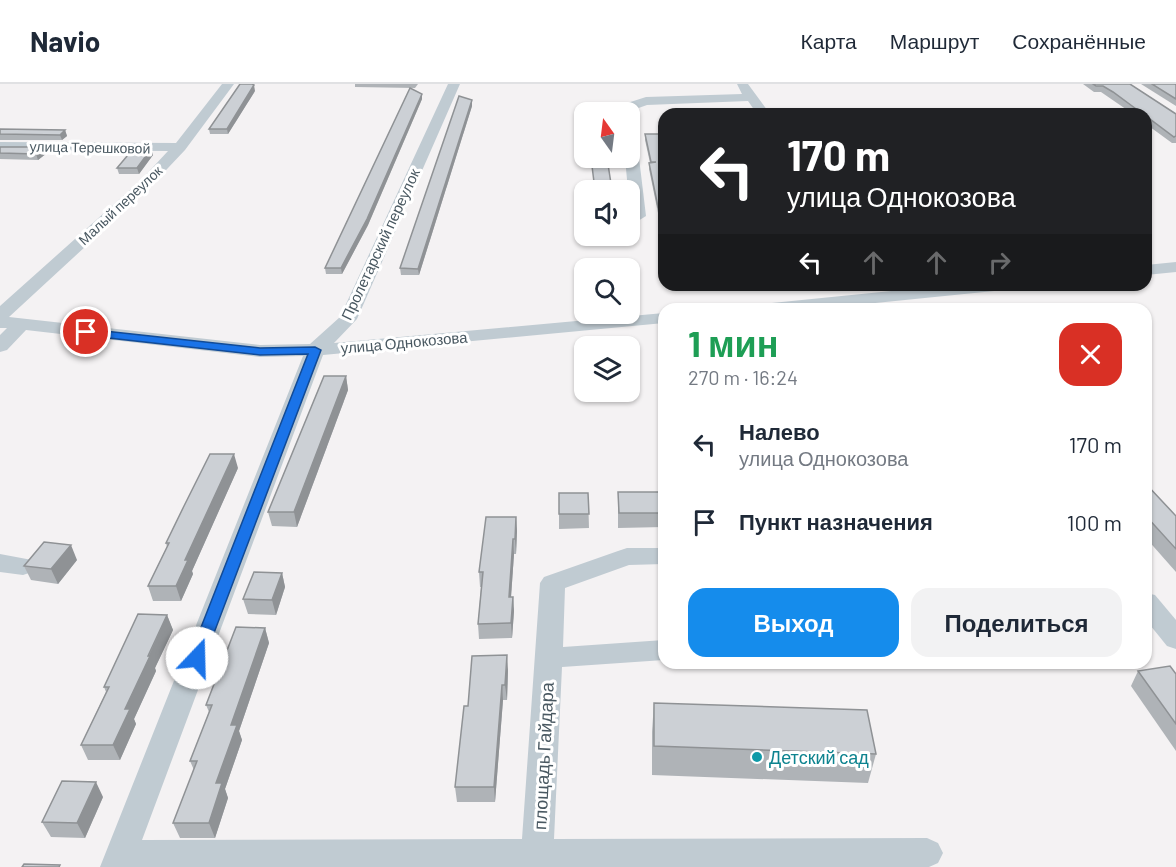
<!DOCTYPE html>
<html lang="ru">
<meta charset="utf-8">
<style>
body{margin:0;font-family:Barlow,sans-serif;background:#f2f2f3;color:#1f2937;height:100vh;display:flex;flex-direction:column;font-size:22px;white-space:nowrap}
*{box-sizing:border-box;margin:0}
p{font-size:20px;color:#747a83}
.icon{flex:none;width:33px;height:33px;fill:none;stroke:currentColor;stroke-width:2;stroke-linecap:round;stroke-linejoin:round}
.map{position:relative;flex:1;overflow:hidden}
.side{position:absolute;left:658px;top:219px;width:494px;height:366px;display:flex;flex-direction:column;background:#fff;border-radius:18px;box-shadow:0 2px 4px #0004}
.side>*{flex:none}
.top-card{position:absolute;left:658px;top:24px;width:494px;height:183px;border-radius:18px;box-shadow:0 2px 4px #0004;background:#202124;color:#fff;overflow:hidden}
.needle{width:39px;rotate:346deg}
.tools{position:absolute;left:574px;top:18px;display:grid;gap:12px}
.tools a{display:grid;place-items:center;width:66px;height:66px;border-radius:12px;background:#fff;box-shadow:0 2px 4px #0004;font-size:30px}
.pin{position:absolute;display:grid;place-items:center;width:51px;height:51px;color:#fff;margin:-26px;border:3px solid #fff;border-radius:50%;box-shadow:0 2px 6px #0007}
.me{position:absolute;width:66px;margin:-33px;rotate:21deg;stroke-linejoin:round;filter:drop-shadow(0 0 4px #0008)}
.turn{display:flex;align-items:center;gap:21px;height:126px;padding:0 30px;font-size:27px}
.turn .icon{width:78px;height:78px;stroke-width:2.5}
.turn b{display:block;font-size:42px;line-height:51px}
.lanes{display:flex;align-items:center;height:57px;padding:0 30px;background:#0003;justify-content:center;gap:30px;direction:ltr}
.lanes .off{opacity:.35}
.round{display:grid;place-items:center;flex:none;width:63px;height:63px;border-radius:18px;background:#f2f2f3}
.overview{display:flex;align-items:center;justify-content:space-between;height:102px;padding:0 30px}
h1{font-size:36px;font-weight:700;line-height:45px;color:#1e9e55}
.primary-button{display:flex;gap:12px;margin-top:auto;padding:12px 30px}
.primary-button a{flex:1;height:69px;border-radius:18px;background:#158cec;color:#fff;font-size:24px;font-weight:700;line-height:69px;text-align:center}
.primary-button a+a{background:#f2f2f3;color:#1f2937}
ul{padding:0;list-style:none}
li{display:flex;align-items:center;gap:18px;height:78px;padding:0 30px}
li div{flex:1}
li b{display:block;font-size:22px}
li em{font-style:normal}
header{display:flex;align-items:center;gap:36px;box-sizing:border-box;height:84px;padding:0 30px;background:#fff;border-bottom:2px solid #e0e1e3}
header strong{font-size:28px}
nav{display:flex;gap:33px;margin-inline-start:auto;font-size:21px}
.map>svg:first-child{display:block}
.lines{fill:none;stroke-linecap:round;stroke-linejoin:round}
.minor{fill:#c0cbd2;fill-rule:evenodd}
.wall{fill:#afb3b7}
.shaded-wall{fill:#8f9295}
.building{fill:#ccd0d5;stroke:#8f9295;stroke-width:1.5}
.route{fill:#1a73e8;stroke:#114b97;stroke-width:1.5}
.culture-dot{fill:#0f9aa8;stroke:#fff;stroke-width:2}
.labels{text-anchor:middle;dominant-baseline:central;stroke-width:6;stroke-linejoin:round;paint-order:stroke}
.far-street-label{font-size:14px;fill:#495861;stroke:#fff}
.street-label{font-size:15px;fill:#495861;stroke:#fff}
.near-street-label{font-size:18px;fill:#495861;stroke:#fff}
.near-culture-label{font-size:18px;fill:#0d838f;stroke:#fff;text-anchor:start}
</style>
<header>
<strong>Navio</strong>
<nav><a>Карта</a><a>Маршрут</a><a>Сохранённые</a></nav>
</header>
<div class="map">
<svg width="1176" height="783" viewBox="0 0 1176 783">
<rect width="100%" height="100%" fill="#f4f2f3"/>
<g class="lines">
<!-- minor -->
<g class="minor">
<path d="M222,0H234L185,66L151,102L9,233L260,261L310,260L340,233L448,0H460L357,235L334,259L664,229V239L323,271L142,756L522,755L540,499L544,493L618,467L627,464H664V480L629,481L565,504L563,563L664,556V576L562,583L554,755L927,754L938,759L943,769L938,779L929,783H100L303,272L260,273L26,246L7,266L0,268V251L7,244H0V222L141,96L168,67L0,66V58L176,59Z"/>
<path d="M737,0H748L770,30H757L748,17L647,21L633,26L630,31V28H621L620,24L621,21L646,13L742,10Z"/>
<path d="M630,53L637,57L646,132L638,137L630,132V106H628L625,74H630Z"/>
<path d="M1176,178V188L1146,191V181Z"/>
<path d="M951,201H1013L1010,205L1004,206L816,225H752L755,221L761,220Z"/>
<path d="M0,470L32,476L35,482L32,488L23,491L0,488Z"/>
<path d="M1146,509L1155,511L1176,536V565L1167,562L1146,536Z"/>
</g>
</g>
<!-- wall -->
<g class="wall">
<path d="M355,0H418L415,4L355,3Z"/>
<path d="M1083,0H1130L1176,30V59H1172L1146,40V30H1133L1101,8H1094Z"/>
<path d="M1141,0H1175L1176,1V22Z"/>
<path d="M255,7L228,50H210L209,45Z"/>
<path d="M422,10V15L368,141L342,190H326L325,184Z"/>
<path d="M472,16V22L419,191H401L400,184Z"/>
<path d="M0,45L65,46L67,52L62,56H0Z"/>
<path d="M645,50L664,70V129H658L649,85L650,79L645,56Z"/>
<path d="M0,63L47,69L38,76L0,75Z"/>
<path d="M151,65L153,71L139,90H119L117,84Z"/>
<path d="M346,292L348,306L297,443L272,442L268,428Z"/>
<path d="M238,384L192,487L193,490L181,517H153L148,502L167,463L166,459Z"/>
<path d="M1146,400L1176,432V488L1146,454Z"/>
<path d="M618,408H664V443L618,444Z"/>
<path d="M559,409H588L589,444L559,445Z"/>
<path d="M516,433L517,447L516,470H514L511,513H513L514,527L512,554L479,555L478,540L481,503H480L479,488Z"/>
<path d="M77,476L58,500L31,496L24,482Z"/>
<path d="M282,489L285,503L276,531L248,530L243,515Z"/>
<path d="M167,531L173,546L155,584L156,587L134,635L136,640L120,676H88L81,661L106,608L104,603Z"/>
<path d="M265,544L269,559L239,647L242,656L225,705L228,714L215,754H180L173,739L194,686L190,677L209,628L206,621Z"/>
<path d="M508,586L507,616H503L495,718H457L455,703L468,622Z"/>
<path d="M1138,587L1176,590V667L1131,602Z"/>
<path d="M654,619L876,670L868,699L652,691V648Z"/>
<path d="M103,713L85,754L51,753L42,738Z"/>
</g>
<!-- shaded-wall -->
<g class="shaded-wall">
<path d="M254,1L255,7L228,50L227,45Z"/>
<path d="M422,10V15L368,141L342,190L341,184Z"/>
<path d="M472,16V22L419,191L418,185Z"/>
<path d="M65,46L67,52L62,56L60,51Z"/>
<path d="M45,63L47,69L38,76L36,70Z"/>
<path d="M151,65L153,71L139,90L137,84Z"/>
<path d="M346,292L348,306L297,443L294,428Z"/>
<path d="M234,370L238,384L192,487L193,490L181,517L176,502L185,476Z"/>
<path d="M516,433L517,447L516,470L515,455Z"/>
<path d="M513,455L514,470L510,527L509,513Z"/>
<path d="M71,461L77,476L58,500L51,485Z"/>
<path d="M282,489L285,503L276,531L272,516Z"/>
<path d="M513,513L514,527L512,554L511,539Z"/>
<path d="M167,531L173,546L155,584L156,587L134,635L136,640L120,676L113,661L125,625Z"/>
<path d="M265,544L269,559L239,647L242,656L225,705L228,714L215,754L209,739L216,699L231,641Z"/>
<path d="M507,571L508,586L507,616L505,601Z"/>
<path d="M502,601L503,616L495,718L494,703Z"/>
<path d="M96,698L103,713L85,754L77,739Z"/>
</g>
<!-- building -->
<g class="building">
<path d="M240,0H252L254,1L227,45H209Z"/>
<path d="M1093,0H1130L1176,30V52L1174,53L1146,32V30H1143L1113,8L1103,2H1096Z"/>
<path d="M1152,0H1175L1176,1V15Z"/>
<path d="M410,4L422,10L367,135L341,184H325Z"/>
<path d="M459,12L472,16L418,185L400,184Z"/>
<path d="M0,45L65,46L60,51L0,50Z"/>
<path d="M645,50H660L664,70V77H662L664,84V123H658L649,79L656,78H651Z"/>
<path d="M0,63H45L36,70L0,69Z"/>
<path d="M133,65H151L137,84H117Z"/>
<path d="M591,74H607L612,106H595Z"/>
<path d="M890,222L893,225H870Z"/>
<path d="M984,222L987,225H964L963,224Z"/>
<path d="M324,292H346L294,428H268Z"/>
<path d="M210,370H234L185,476H188L176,502H148L169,459H166L184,422Z"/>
<path d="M1146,400L1176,432V465L1146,432Z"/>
<path d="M618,408H664V429H619Z"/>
<path d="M559,409H588L589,430H559Z"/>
<path d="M486,433H516L515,455H513L509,513H513L511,539L478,540L483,488H479Z"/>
<path d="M44,458L71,461L51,485L24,482Z"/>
<path d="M254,488L282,489L272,516L243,515Z"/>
<path d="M138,530L167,531L148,572H150L125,625H130L113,661H81L109,603H104Z"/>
<path d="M236,543L265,544L231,641H237L216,699H222L209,739H173L197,677H190L212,621H206Z"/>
<path d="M507,571L505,601H502L494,703H455L464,622H468L472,572Z"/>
<path d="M1170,582L1176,590V640L1138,587Z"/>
<path d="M654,619L867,626L876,670L654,662Z"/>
<path d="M62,697L96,698L77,739L42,738Z"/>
<path d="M24,780L60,781L59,783H22Z"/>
</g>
<!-- route -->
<path class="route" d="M86,245L260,264L315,263L321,266L203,578L197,580L191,578L189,574L308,270L260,271L82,251V246Z"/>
<!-- markers -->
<circle class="culture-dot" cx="757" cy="673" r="6"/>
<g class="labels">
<!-- far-street labels -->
<g class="far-street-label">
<text transform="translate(90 63) rotate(1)">улица Терешковой</text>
<text transform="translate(120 121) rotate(-43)">Малый переулок</text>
</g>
<!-- street labels -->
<g class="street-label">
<text transform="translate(380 160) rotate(-65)">Пролетарский переулок</text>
<text transform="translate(404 258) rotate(-5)">улица Однокозова</text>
</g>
<!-- near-street labels -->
<g class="near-street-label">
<text transform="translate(543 672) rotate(-87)">площадь Гайдара</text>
</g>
<!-- near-culture labels -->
<g class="near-culture-label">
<text x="769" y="673">Детский сад</text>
</g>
</g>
</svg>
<div class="tools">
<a><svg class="needle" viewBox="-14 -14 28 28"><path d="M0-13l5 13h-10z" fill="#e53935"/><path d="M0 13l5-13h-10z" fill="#747a83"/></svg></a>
<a><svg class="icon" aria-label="sound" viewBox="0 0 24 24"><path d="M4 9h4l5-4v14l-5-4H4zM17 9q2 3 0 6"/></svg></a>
<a><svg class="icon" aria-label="search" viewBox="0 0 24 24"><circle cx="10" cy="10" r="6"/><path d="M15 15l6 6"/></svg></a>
<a><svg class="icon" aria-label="layers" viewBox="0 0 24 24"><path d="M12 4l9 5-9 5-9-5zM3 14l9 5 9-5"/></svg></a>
</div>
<div class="pin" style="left:86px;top:248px;background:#d93025"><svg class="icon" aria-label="arrive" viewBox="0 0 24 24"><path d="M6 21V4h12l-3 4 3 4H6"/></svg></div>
<svg class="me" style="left:197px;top:574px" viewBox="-20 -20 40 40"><circle r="19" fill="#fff"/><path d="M0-13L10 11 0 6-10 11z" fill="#1a73e8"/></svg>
<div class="top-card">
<div class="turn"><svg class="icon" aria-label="left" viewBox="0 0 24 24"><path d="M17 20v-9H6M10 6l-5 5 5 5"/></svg><div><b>170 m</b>улица Однокозова</div></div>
<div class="lanes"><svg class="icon" aria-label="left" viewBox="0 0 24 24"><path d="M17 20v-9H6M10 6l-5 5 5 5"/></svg><svg class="icon off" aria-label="ahead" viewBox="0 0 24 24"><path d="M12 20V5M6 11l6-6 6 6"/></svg><svg class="icon off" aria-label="ahead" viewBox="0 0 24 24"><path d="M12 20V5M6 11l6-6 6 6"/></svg><svg class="icon off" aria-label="right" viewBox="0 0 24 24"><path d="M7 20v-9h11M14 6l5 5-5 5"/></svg></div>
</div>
<section class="side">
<div class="overview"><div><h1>1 мин</h1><p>270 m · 16:24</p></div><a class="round" style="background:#d93025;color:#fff"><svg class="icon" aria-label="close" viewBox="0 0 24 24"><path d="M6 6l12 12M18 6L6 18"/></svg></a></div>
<ul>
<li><svg class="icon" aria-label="left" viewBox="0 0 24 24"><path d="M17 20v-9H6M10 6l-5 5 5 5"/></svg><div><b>Налево</b><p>улица Однокозова</p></div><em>170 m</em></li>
<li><svg class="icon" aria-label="arrive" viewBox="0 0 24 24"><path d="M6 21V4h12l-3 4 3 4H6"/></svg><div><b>Пункт назначения</b></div><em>100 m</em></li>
</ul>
<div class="primary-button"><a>Выход</a><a>Поделиться</a></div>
</section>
</div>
